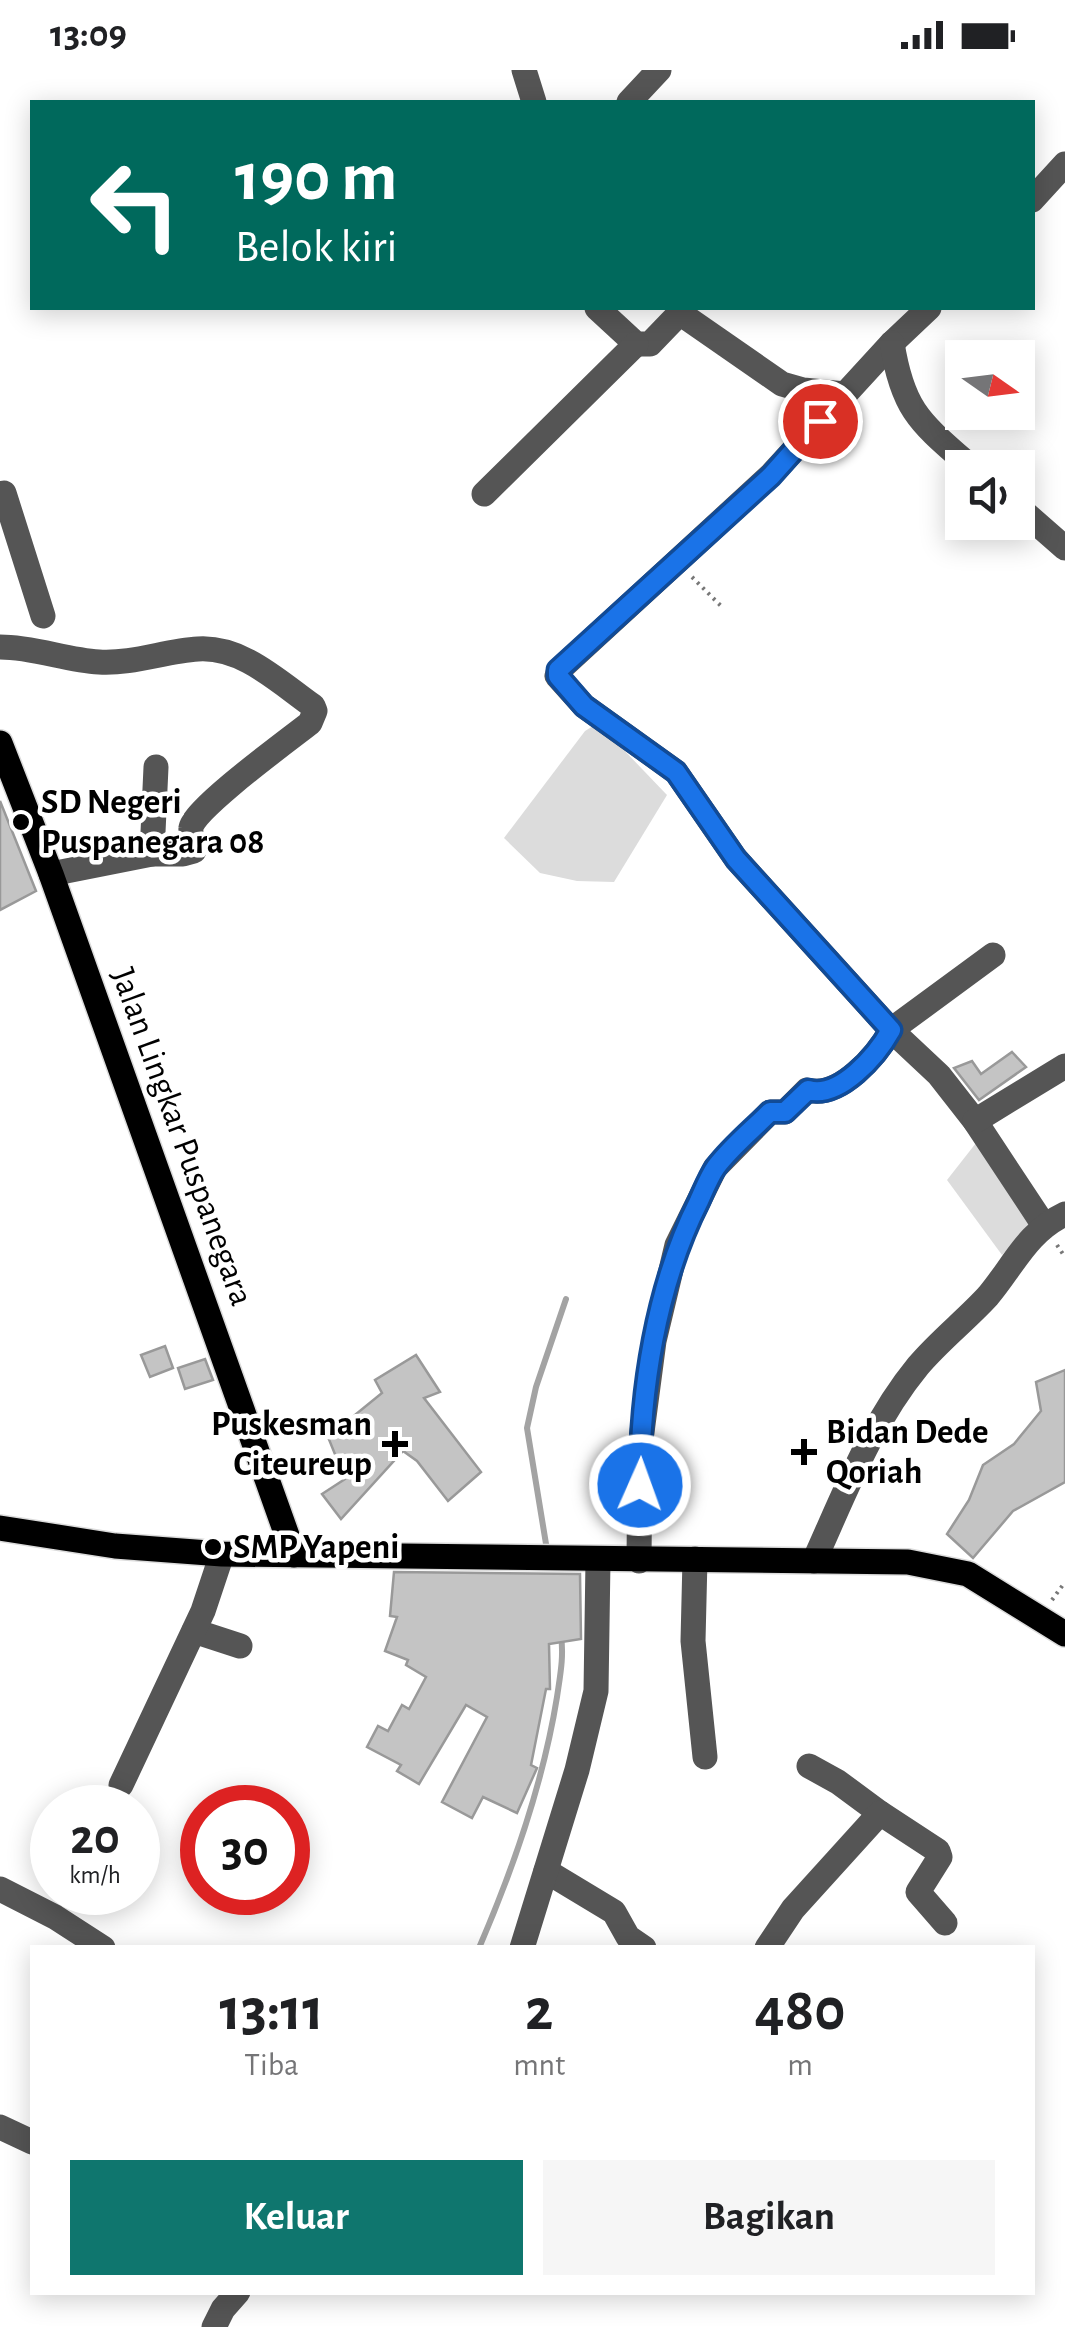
<!DOCTYPE html>
<html lang="id">
<style>
body{margin:0;font-family:"Alegreya Sans",sans-serif;background:#f6f6f6;color:#202124;height:100vh;display:flex;flex-direction:column;font-size:38px;white-space:nowrap}
*{box-sizing:border-box;margin:0}
p{font-size:32px;color:#757577}
.icon{flex:none;width:55px;height:55px;fill:none;stroke:currentColor;stroke-width:2;stroke-linecap:round;stroke-linejoin:round}
.map{position:relative;flex:1;overflow:hidden}
.sheet{position:absolute;left:30px;top:1875px;width:1005px;height:350px;display:flex;flex-direction:column;background:#fff;border-radius:0px;box-shadow:0 5px 25px #0003}
.sheet>*{flex:none}
.hud{position:absolute;left:30px;top:30px;width:1005px;height:210px;border-radius:0px;box-shadow:0 5px 25px #0003;background:#00695c;color:#fff;overflow:hidden}
.needle{width:65px;rotate:104deg}
.controls{position:absolute;left:945px;top:270px;display:grid;gap:20px}
.controls a{display:grid;place-items:center;width:90px;height:90px;border-radius:0px;background:#fff;box-shadow:0 5px 25px #0003;font-size:50px}
.speed{position:absolute;left:30px;top:1715px;display:flex;gap:20px;font-size:50px;font-weight:700;text-align:center}
.speed>*{display:grid;place-content:center;width:130px;height:130px;border-radius:50%;background:#fff;box-shadow:0 5px 25px #0003;line-height:1}
.speed small{font-size:25px;font-weight:400}
.speed .limit{border:15px solid #d22;background:#fff;color:#111}
.pin{position:absolute;display:grid;place-items:center;width:85px;height:85px;color:#fff;margin:-42px;border:5px solid #fff;border-radius:50%;box-shadow:0 2px 10px #0007}
.me{position:absolute;width:110px;margin:-55px;rotate:2deg;stroke-linejoin:round;filter:drop-shadow(0 0 8px #0008)}
.turn{display:flex;align-items:center;gap:35px;height:210px;padding:0 40px;font-size:45px}
.turn .icon{width:130px;height:130px;stroke-width:2.5}
.turn b{display:block;font-size:70px;line-height:85px}
.eta{display:flex;justify-content:space-evenly;align-items:center;height:170px;text-align:center}
.eta b{font-size:60px;font-weight:700;line-height:70px}
.primary-button{display:flex;gap:20px;margin-top:auto;padding:20px 40px}
.primary-button a{flex:1;height:115px;border-radius:0px;background:#0f766e;color:#fff;font-size:40px;font-weight:700;line-height:115px;text-align:center}
.primary-button a+a{background:#f6f6f6;color:#202124}
.status{display:flex;justify-content:space-between;align-items:center;height:70px;padding:0 50px;background:#fff;direction:ltr}
.status svg{height:28px;fill:currentColor}
.map>svg:first-child{display:block}
.green{fill:#dcdcdc}
.lines{fill:none;stroke-linecap:round;stroke-linejoin:round}
.stream{stroke:#a3a3a3;stroke-width:6}
.building{fill:#c4c4c4;stroke:#999;stroke-width:2.5}
.major-casing{stroke:#dbdbdb;stroke-width:28}
.path{stroke:#777;stroke-width:4;stroke-dasharray:2.5 5;stroke-linecap:butt}
.minor{stroke:#555;stroke-width:25}
.major{stroke:#000;stroke-width:25}
.route-casing{stroke:#114b97;stroke-width:25}
.route{stroke:#1a73e8;stroke-width:18}
.poi-dot{fill:#000;stroke:#fff;stroke-width:4}
.labels{text-anchor:middle;dominant-baseline:central;stroke-width:9;stroke-linejoin:round;paint-order:stroke}
.poi-label{font-size:35px;font-weight:bold;fill:#000;stroke:#fff;text-anchor:start}
.street-label{font-size:35px;fill:#000;stroke:#fff}
</style>
<div class="status"><b>13:09</b><svg viewBox="0 0 49 12"><path d="M0 12V9h3v3zM5 12V6h3v6zM10 12V3h3v9zM15 12V0h3v12zM26 1h20v11H26zM47 4h2v5h-2z"/></svg></div>
<div class="map">
<svg width="1065" height="2257" viewBox="0 0 1065 2257">
<rect width="100%" height="100%" fill="#fff"/>
<!-- green -->
<g class="green">
<path d="M598,653L667,725L614,812L577,811L540,803L504,768L585,661Z"/>
<path d="M976,1073L1033,1152L1002,1185L947,1110Z"/>
</g>
<g class="lines">
<!-- stream -->
<g class="stream">
<path d="M547,1480L527,1358L536,1317L566,1229"/>
<path d="M479,1878C514,1797 543,1714 557,1627C560,1606 564,1587 561,1566"/>
</g>
</g>
<!-- building -->
<g class="building">
<path d="M0,731L36,821L0,840Z"/>
<path d="M1012,982L1026,997L979,1030L954,998L972,991L981,1004Z"/>
<path d="M165,1276L173,1298L150,1307L141,1285Z"/>
<path d="M416,1285L440,1322L424,1328L481,1402L448,1431L417,1391L403,1381L341,1449L322,1424L345,1409L328,1367L382,1323L375,1310Z"/>
<path d="M205,1289L213,1310L185,1319L178,1298Z"/>
<path d="M1065,1300V1412L1013,1441L973,1488L947,1464L969,1430L983,1395L1014,1374L1041,1341L1036,1312Z"/>
<path d="M394,1502L580,1504L581,1569L549,1574L550,1619H546L531,1695L537,1698L517,1743L483,1727L472,1748L442,1732L487,1647L466,1635L419,1714L397,1701L401,1695L367,1677L378,1656L388,1661L402,1635L409,1639L426,1607L406,1595L408,1590L385,1581L397,1547L390,1546Z"/>
</g>
<g class="lines">
<!-- major casing -->
<g class="major-casing">
<g id="major">
<path d="M0,673L51,804L294,1485"/>
<path d="M0,1458L115,1476L222,1484L908,1492L968,1504L1065,1564"/>
</g>
</g>
<!-- path -->
<g class="path">
<path d="M692,507L722,537"/>
<path d="M1057,1175L1065,1187"/>
<path d="M1052,1530L1065,1512"/>
</g>
<!-- minor -->
<g class="minor">
<path d="M524,0L534,32"/>
<path d="M629,32L659,0"/>
<path d="M1032,130L1065,94"/>
<path d="M597,238L636,274H650L676,247L684,246L782,314L803,320L845,324"/>
<path d="M929,238L892,273L771,405L559,600L557,606L584,636L676,702L736,789L891,960L939,1005L975,1051L1043,1154"/>
<path d="M892,273C903,342 921,353 972,398"/>
<path d="M4,423L43,546"/>
<path d="M484,424L636,274"/>
<path d="M1018,437L1065,478"/>
<path d="M0,577C34,577 66,590 99,592C133,594 165,581 198,579C242,576 279,612 313,636L315,641L310,653C291,668 192,740 191,758C190,765 194,774 194,781L183,784H152"/>
<path d="M51,804L152,784L156,697"/>
<path d="M975,1051L1065,996"/>
<path d="M695,1489L693,1571L705,1687"/>
<path d="M639,1491L640,1377L654,1271L677,1175L715,1098L770,1042H785L807,1020C840,1029 877,985 891,960L993,885"/>
<path d="M814,1491C844,1425 871,1353 918,1296C939,1271 966,1250 988,1226C1014,1195 1027,1162 1065,1144"/>
<path d="M194,1561L240,1576"/>
<path d="M809,1696L838,1712L880,1743"/>
<path d="M121,1715L203,1541L222,1484"/>
<path d="M546,1801L614,1842L628,1867L644,1878"/>
<path d="M0,1819L55,1847L103,1878"/>
<path d="M522,1878L577,1700L596,1621L598,1490"/>
<path d="M767,1878L793,1839L880,1743L938,1781L940,1787L918,1822L945,1853"/>
<path d="M0,2057L32,2072"/>
<path d="M214,2257L223,2239L238,2222"/>
</g>
<!-- major -->
<use href="#major" class="major"/>
</g>
<g class="lines">
<!-- route casing -->
<g class="route-casing">
<path id="route" d="M640,1415C640,1321 656,1216 699,1131C704,1120 709,1107 716,1097C731,1077 752,1060 770,1042H785L808,1020C840,1029 877,985 891,960L736,789L676,702L584,636L558,606V600L771,406L820,351"/>
</g>
<!-- route -->
<use href="#route" class="route"/>
</g>
<!-- markers -->
<g class="poi-dot">
<circle cx="21" cy="752" r="10"/>
<path d="M390 1359h10v10h10v10h-10v10h-10v-10h-10v-10h10z"/>
<path d="M799 1367h10v10h10v10h-10v10h-10v-10h-10v-10h10z"/>
<circle cx="213" cy="1477" r="10"/>
</g>
<g class="labels">
<!-- poi labels -->
<g class="poi-label">
<text x="41" y="732">SD Negeri<tspan x="41" dy="40">Puspanegara 08</tspan></text>
<text x="372" y="1354" text-anchor="end">Puskesman<tspan x="372" dy="40">Citeureup</tspan></text>
<text x="826" y="1362">Bidan Dede<tspan x="826" dy="40">Qoriah</tspan></text>
<text x="233" y="1477">SMP Yapeni</text>
</g>
<!-- street labels -->
<g class="street-label">
<text transform="translate(182 1067) rotate(70)">Jalan Lingkar Puspanegara</text>
</g>
</g>
</svg>
<div class="controls">
<a><svg class="needle" viewBox="-14 -14 28 28"><path d="M0-13l5 13h-10z" fill="#e53935"/><path d="M0 13l5-13h-10z" fill="#757577"/></svg></a>
<a><svg class="icon" aria-label="sound" viewBox="0 0 24 24"><path d="M4 9h4l5-4v14l-5-4H4zM17 9q2 3 0 6"/></svg></a>
</div>
<div class="speed"><div>20<small>km/h</small></div><div class="limit">30</div></div>
<div class="pin" style="left:820px;top:351px;background:#d93025"><svg class="icon" aria-label="arrive" viewBox="0 0 24 24"><path d="M6 21V4h12l-3 4 3 4H6"/></svg></div>
<svg class="me" style="left:640px;top:1415px" viewBox="-20 -20 40 40"><circle r="17" fill="#1a73e8" stroke="#fff" stroke-width="3"/><path d="M0-11L8 9 0 5-8 9z" fill="#fff"/></svg>
<div class="hud">
<div class="turn"><svg class="icon" aria-label="left" viewBox="0 0 24 24"><path d="M17 20v-9H6M10 6l-5 5 5 5"/></svg><div><b>190 m</b>Belok kiri</div></div>
</div>
<section class="sheet">
<div class="eta">
<div><b>13:11</b><p>Tiba</p></div>
<div><b>2</b><p>mnt</p></div>
<div><b>480</b><p>m</p></div>
</div>
<div class="primary-button"><a>Keluar</a><a>Bagikan</a></div>
</section>
</div>
